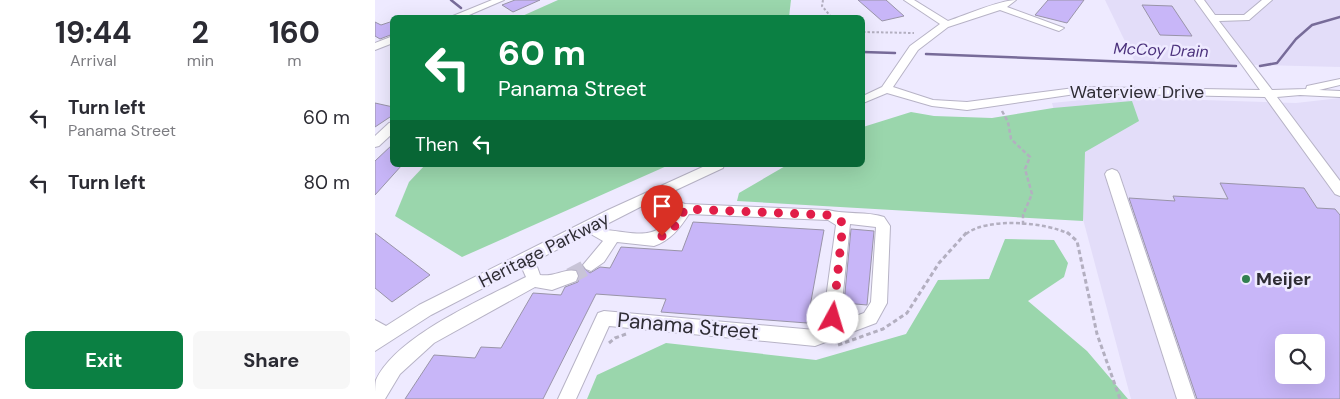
<!DOCTYPE html>
<style>
body{margin:0;font-family:"DM Sans",sans-serif;background:#f7f7f7;color:#2b2b33;height:100vh;display:flex;flex-direction:column;font-size:19px;white-space:nowrap}
*{box-sizing:border-box;margin:0}
p{font-size:16px;color:#7c7c81}
.icon{flex:none;width:28px;height:28px;fill:none;stroke:currentColor;stroke-width:2;stroke-linecap:round;stroke-linejoin:round}
.map{position:relative;flex:1;overflow:hidden}
.details{display:flex;flex-direction:column;background:#fff;width:375px}
.details>*{flex:none}
.banner{position:absolute;left:15px;top:15px;width:475px;height:152px;border-radius:8px;box-shadow:0 5px 20px #0002;background:#0b8043;color:#fff;overflow:hidden}
.fabs{position:absolute;left:900px;top:334px;display:grid;gap:10px}
.fabs a{display:grid;place-items:center;width:50px;height:50px;border-radius:8px;background:#fff;box-shadow:0 5px 20px #0002;font-size:25px}
.pin{position:absolute;display:grid;place-items:center;width:42px;height:42px;color:#fff;margin:-51px -21px;border-radius:50% 50% 50% 0;rotate:-45deg;box-shadow:0 0 5px #0007}
.pin .icon{rotate:45deg}
.me{position:absolute;width:55px;margin:-28px;rotate:6deg;stroke-linejoin:round;filter:drop-shadow(0 0 4px #0008)}
.turn{display:flex;align-items:center;gap:18px;height:105px;padding:0 25px;font-size:22px}
.turn .icon{width:65px;height:65px;stroke-width:2.5}
.turn b{display:block;font-size:35px;line-height:42px}
.then{display:flex;align-items:center;height:48px;padding:0 25px;background:#0003;gap:10px;font-size:19px}
.eta{display:flex;justify-content:space-evenly;align-items:center;height:85px;text-align:center}
.eta b{font-size:30px;font-weight:700;line-height:35px}
.action{display:flex;gap:10px;margin-top:auto;padding:10px 25px}
.action a{flex:1;height:58px;border-radius:8px;background:#0b8043;color:#fff;font-size:20px;font-weight:700;line-height:58px;text-align:center}
.action a+a{background:#f7f7f7;color:#2b2b33}
ul{padding:0;list-style:none}
li{display:flex;align-items:center;gap:15px;height:65px;padding:0 25px}
li div{flex:1}
li b{display:block;font-size:19px}
li em{font-style:normal}
main{display:flex;flex:1;min-height:0}
.map>svg:first-child{display:block}
.built{fill:#e3ddf9;fill-rule:evenodd}
.green{fill:#9ad6ac}
.lines{fill:none;stroke-linecap:round;stroke-linejoin:round}
.stream{stroke:#776b99;stroke-width:2.5}
.building{fill:#c8b6f8;stroke:#9994a8;fill-rule:evenodd}
.minor-tunnel{stroke:#c8c4d7;stroke-width:16;stroke-dasharray:16 8;stroke-linecap:butt}
.minor-casing{stroke:#b7b3c6;stroke-width:2}
.path-far2{stroke:#b3afc0;stroke-width:2;stroke-dasharray:2.5 2;stroke-linecap:butt}
.path-far1{stroke:#b3afc0;stroke-width:2.5;stroke-dasharray:4 2.5;stroke-linecap:butt}
.path{stroke:#b3afc0;stroke-width:3;stroke-dasharray:4.5 3;stroke-linecap:butt}
.minor{fill:#fff;fill-rule:evenodd}
.route{stroke:#e11d48;stroke-width:9;stroke-dasharray:0 16.2}
.poi-dot{fill:#328050;stroke:#eeeaff;stroke-width:2}
.labels{text-anchor:middle;dominant-baseline:central;stroke-width:5;stroke-linejoin:round;paint-order:stroke}
.far-water-label{font-size:16px;font-style:italic;fill:#4b317c;stroke:#eeeaff}
.street-label{font-size:18px;fill:#2f2d35;stroke:#eeeaff}
.poi-label{font-size:18px;font-weight:bold;fill:#2f2d35;stroke:#eeeaff;text-anchor:start}
.near-street-label{font-size:21px;fill:#2f2d35;stroke:#eeeaff}
</style>
<main>
<section class="details">
<div class="eta">
<div><b>19:44</b><p>Arrival</p></div>
<div><b>2</b><p>min</p></div>
<div><b>160</b><p>m</p></div>
</div>
<ul>
<li><svg class="icon" aria-label="left" viewBox="0 0 24 24"><path d="M17 20v-9H6M10 6l-5 5 5 5"/></svg><div><b>Turn left</b><p>Panama Street</p></div><em>60 m</em></li>
<li><svg class="icon" aria-label="left" viewBox="0 0 24 24"><path d="M17 20v-9H6M10 6l-5 5 5 5"/></svg><div><b>Turn left</b></div><em>80 m</em></li>
</ul>
<div class="action"><a>Exit</a><a>Share</a></div>
</section>
<div class="map">
<svg width="965" height="399" viewBox="0 0 965 399">
<rect width="100%" height="100%" fill="#eeeaff"/>
<!-- built -->
<g class="built">
<path d="M730,0H965V67L760,62Z"/>
<path d="M736,97L921,103L965,98V399H756L677,103ZM909,342H941V375H909Z"/>
</g>
<!-- green -->
<g class="green">
<path d="M183,0H416L414,17H145Z"/>
<path d="M757,101L764,121L710,152L708,221L362,201L364,193L412,165H488V127L536,112L559,116L617,118L678,108Z"/>
<path d="M50,165H294L87,257L20,216L34,182Z"/>
<path d="M630,239L679,240L693,263L689,277L653,301L712,351L753,399H212L222,375L291,343L441,360L531,334L563,280L614,279Z"/>
</g>
<g class="lines">
<!-- stream -->
<g class="stream">
<path d="M76,0L86,8"/>
<path d="M96,15L99,18"/>
<path d="M488,52L520,53"/>
<path d="M551,54L861,66"/>
<path d="M885,66L902,63L921,39L937,25L965,17"/>
</g>
</g>
<!-- building -->
<g class="building">
<path d="M140,0H165L138,12L127,5Z"/>
<path d="M483,0H511L529,16L507,21Z"/>
<path d="M673,0H709L692,23L660,15Z"/>
<path d="M767,5L797,6L817,36L785,35Z"/>
<path d="M18,21V34L5,39L0,36V22L6,25Z"/>
<path d="M0,103L18,107V115L0,127Z"/>
<path d="M18,144V165H27L0,195V161Z"/>
<path d="M845,183L929,188L942,208L960,209L965,215V399H822L754,198L800,201L798,196L853,199ZM909,342H941V375H909Z"/>
<path d="M318,222L449,230L432,323L286,312L291,299L221,294L168,399H30L59,355L100,358L106,347L126,348L158,293L186,295L190,287L203,282L205,275L200,269L202,266H206L215,273L225,267L235,268L246,247L307,251Z"/>
<path d="M476,229L499,231L492,305L469,303Z"/>
<path d="M0,233L55,275L17,302L0,288Z"/>
</g>
<g class="lines">
<!-- minor-tunnel -->
<path class="minor-tunnel" d="M195,276L216,265"/>
<!-- minor casing -->
<g class="minor-casing">
<g id="minor">
<path d="M117,0H129L87,18H73Z"/>
<path d="M529,0H539L573,21C591,15 625,0 641,0L632,7L689,28L684,31L681,30L625,10L573,27L543,50L518,87L558,100L592,102L707,87L885,90L820,0H829L840,15H869L887,0H897L874,20L844,21L897,90L931,89L932,86L965,79V85L944,90L965,91V97L925,95L902,97L965,181V196L960,194L890,97L707,93L592,110L557,106L512,93L488,103V96L507,87L535,46L565,24Z"/>
<path d="M18,36V43L0,50V43Z"/>
<path d="M18,122V133L4,146L0,147V136L14,123Z"/>
<path d="M332,165H349L348,168L288,196L310,204L453,210C471,215 491,211 509,217L515,226L512,303L501,323L440,346L234,326L201,399H183L223,313L229,311L440,330L447,328L461,225L453,220L314,214C305,228 295,241 279,246L242,242L229,262L216,271L211,269L208,265L228,241L214,233L160,261L165,275C180,277 190,268 201,271L203,276L201,281L177,290L160,287L59,343L25,374L10,399H0C0,393 0,385 1,380C21,336 108,299 151,277L147,268L56,315L0,351V320L11,326L44,305L233,210ZM275,202L301,211C281,242 263,233 231,230L226,227ZM475,224L501,227L496,302L489,313L465,322Z"/>
<path d="M737,169L742,171L744,174L820,399H802L730,174L732,171Z"/>
</g>
</g>
<!-- path-far2 -->
<g class="path-far2">
<path d="M448,0L447,6L457,18"/>
<path d="M488,32L539,33"/>
</g>
<!-- path-far1 -->
<g class="path-far1">
<path d="M627,111L633,122L636,139L655,157L650,169L657,194L648,215V225"/>
<path d="M591,234C612,217 671,222 694,234"/>
</g>
<!-- path -->
<g class="path">
<path d="M692,232L702,241L722,334L745,399"/>
<path d="M234,343L240,338L251,334"/>
<path d="M463,345L508,329L532,313L564,263L592,232"/>
</g>
<!-- minor -->
<use href="#minor" class="minor"/>
</g>
<g class="lines">
<!-- route -->
<path class="route" d="M287,236L300,226L310,209L453,215L462,218L468,223L458,318"/>
</g>
<!-- markers -->
<circle class="poi-dot" cx="871" cy="279" r="5"/>
<g class="labels">
<!-- far-water labels -->
<g class="far-water-label">
<text transform="translate(786 50) rotate(2)">McCoy Drain</text>
</g>
<!-- street labels -->
<g class="street-label">
<text x="762" y="92">Waterview Drive</text>
<text transform="translate(169 250) rotate(-27)">Heritage Parkway</text>
</g>
<!-- poi labels -->
<g class="poi-label">
<text x="881" y="279">Meijer</text>
</g>
<!-- near-street labels -->
<g class="near-street-label">
<text transform="translate(313 326) rotate(5)">Panama Street</text>
</g>
</g>
</svg>
<div class="fabs">
<a><svg class="icon" aria-label="search" viewBox="0 0 24 24"><circle cx="10" cy="10" r="6"/><path d="M15 15l6 6"/></svg></a>
</div>
<div class="pin" style="left:287px;top:236px;background:#d93025"><svg class="icon" aria-label="arrive" viewBox="0 0 24 24"><path d="M6 21V4h12l-3 4 3 4H6"/></svg></div>
<svg class="me" style="left:458px;top:318px" viewBox="-20 -20 40 40"><circle r="19" fill="#fff"/><path d="M0-13L10 11 0 6-10 11z" fill="#e11d48"/></svg>
<div class="banner">
<div class="turn"><svg class="icon" aria-label="left" viewBox="0 0 24 24"><path d="M17 20v-9H6M10 6l-5 5 5 5"/></svg><div><b>60 m</b>Panama Street</div></div>
<div class="then">Then<svg class="icon" aria-label="left" viewBox="0 0 24 24"><path d="M17 20v-9H6M10 6l-5 5 5 5"/></svg></div>
</div>
</div>
</main>
